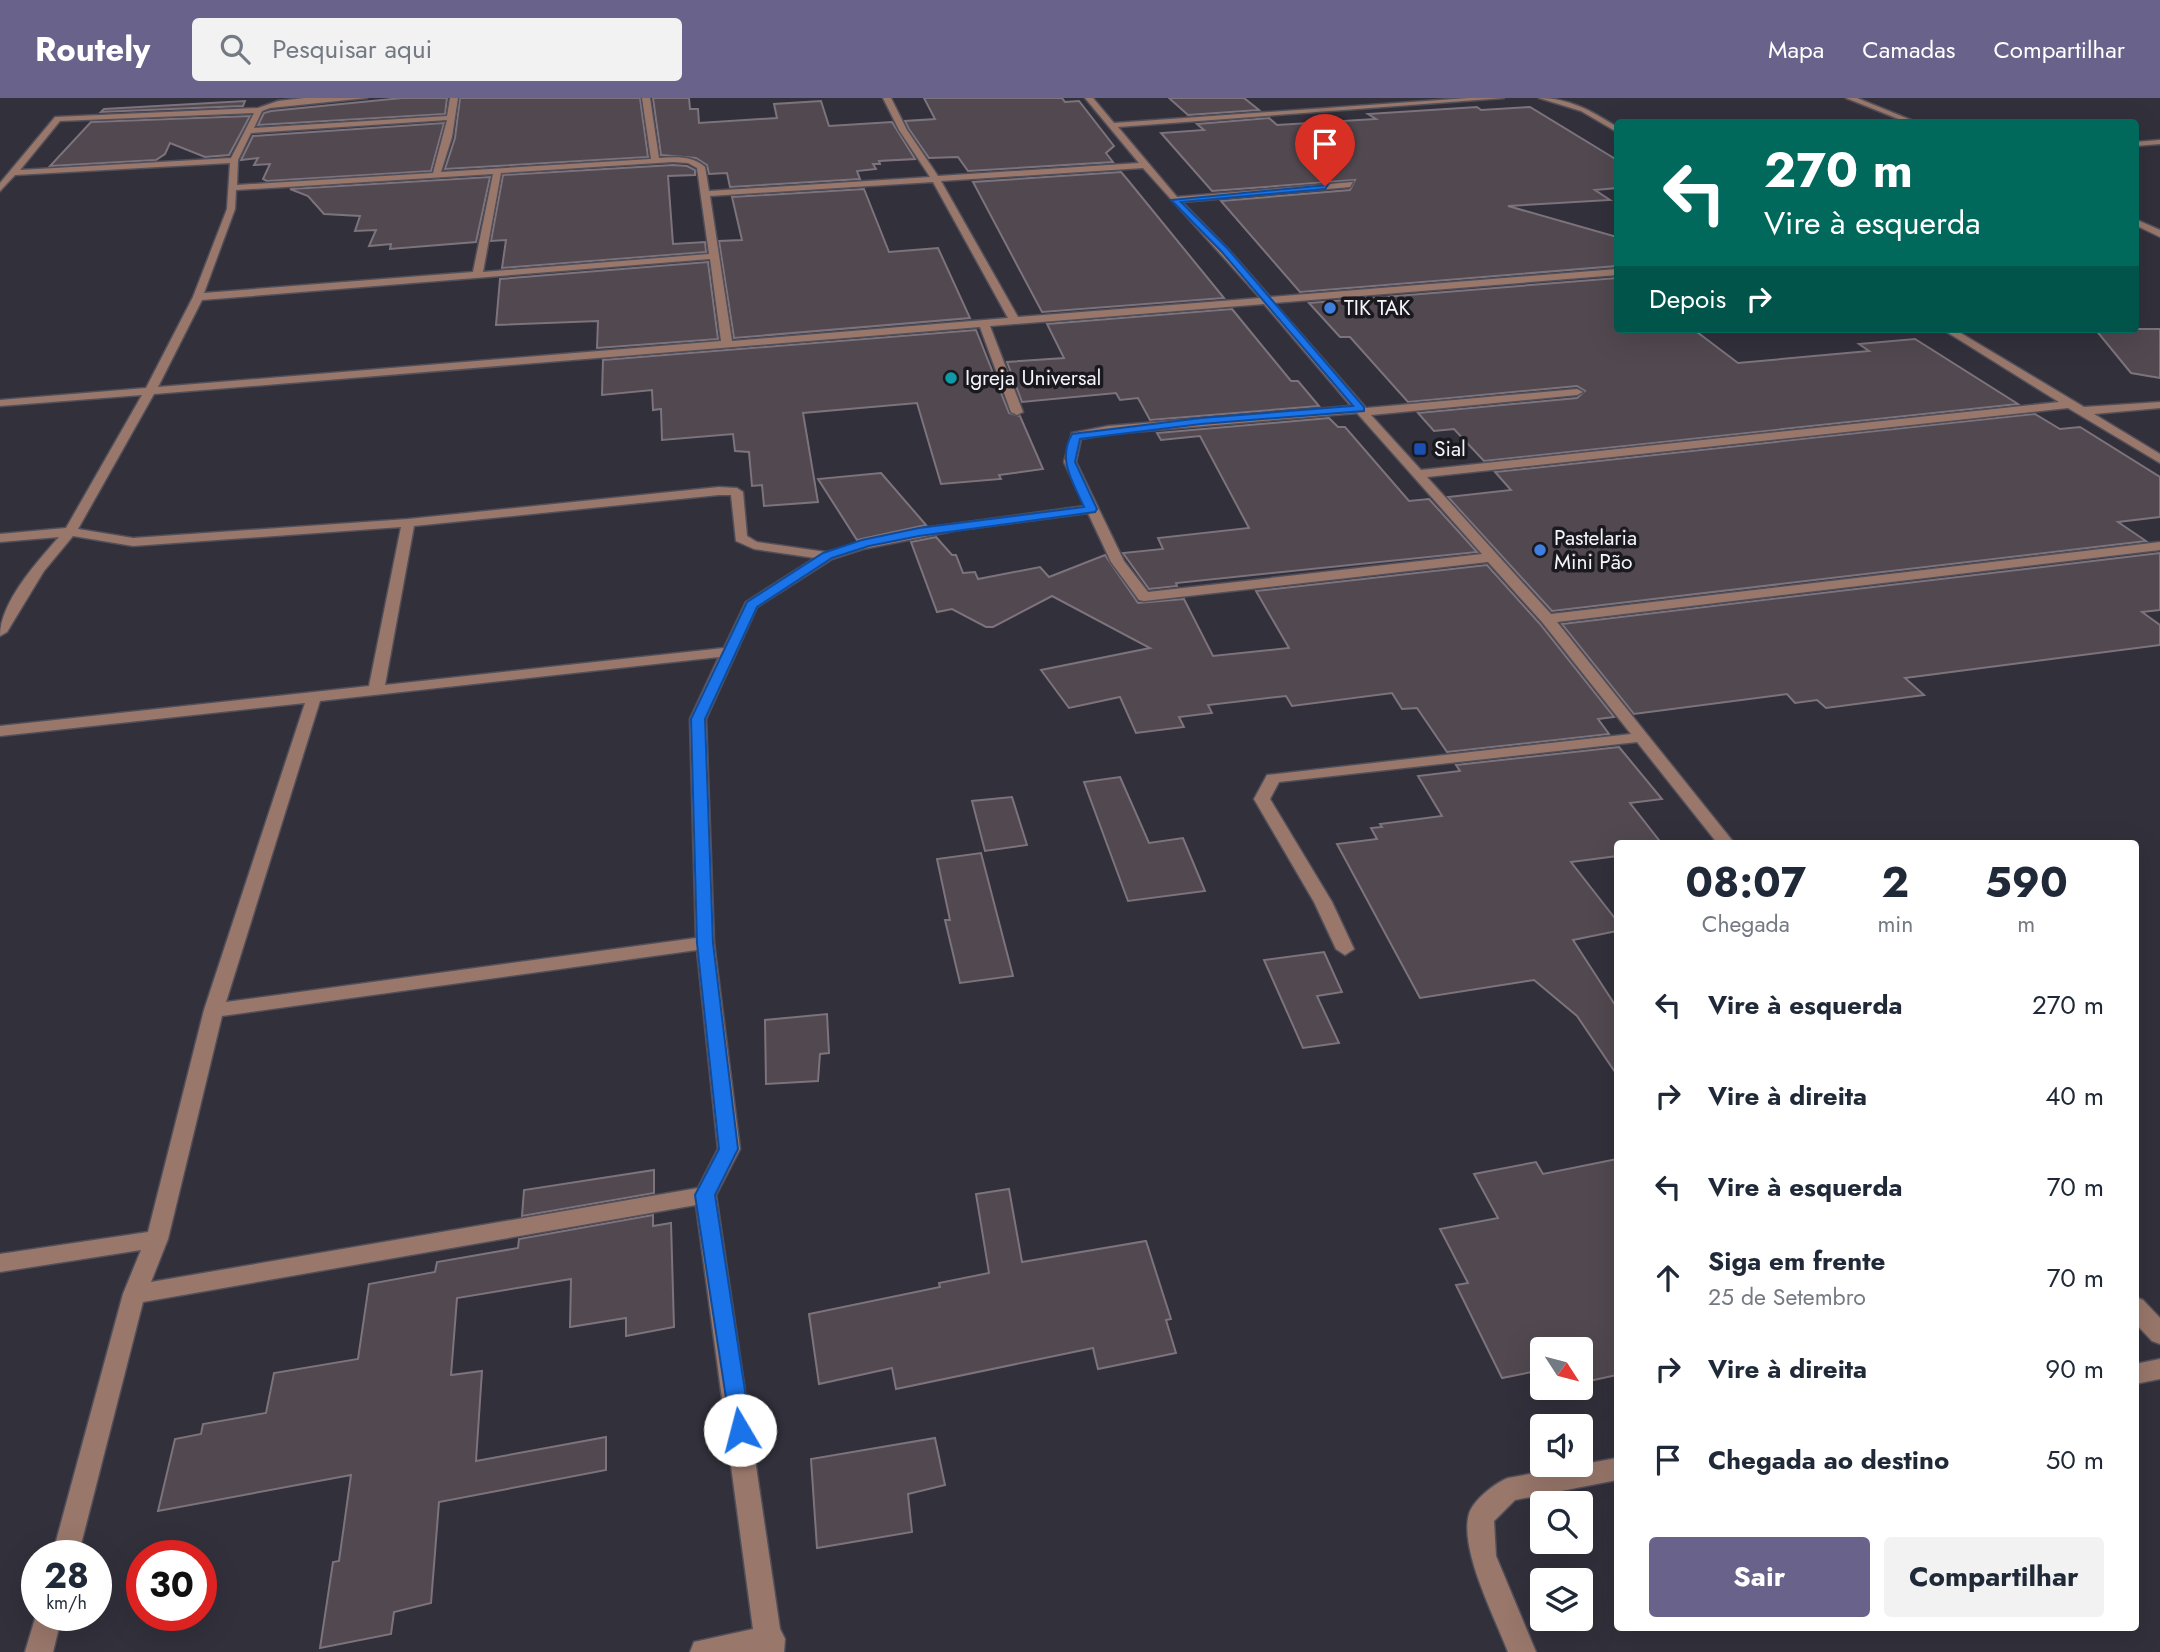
<!DOCTYPE html>
<html lang="pt">
<meta charset="utf-8">
<style>
body{margin:0;font-family:Jost,sans-serif;background:#f2f2f3;color:#1f2937;height:100vh;display:flex;flex-direction:column;font-size:26px;white-space:nowrap}
*{box-sizing:border-box;margin:0}
p{font-size:23px;color:#747a83}
.icon{flex:none;width:38px;height:38px;fill:none;stroke:currentColor;stroke-width:2;stroke-linecap:round;stroke-linejoin:round}
.map{position:relative;flex:1;overflow:hidden}
.sheet{position:absolute;left:1614px;top:742px;width:525px;height:791px;display:flex;flex-direction:column;background:#fff;border-radius:7px;box-shadow:0 7px 28px #0002}
.sheet>*{flex:none}
.top-card{position:absolute;left:1614px;top:21px;width:525px;height:214px;border-radius:7px;box-shadow:0 7px 28px #0002;background:#00695c;color:#fff;overflow:hidden}
.needle{width:46px;rotate:126deg}
.buttons{position:absolute;left:1530px;top:1239px;display:grid;gap:14px}
.buttons a{display:grid;place-items:center;width:63px;height:63px;border-radius:7px;background:#fff;box-shadow:0 7px 28px #0002;font-size:35px}
.speed{position:absolute;left:21px;top:1442px;display:flex;gap:14px;font-size:35px;font-weight:700;text-align:center}
.speed>*{display:grid;place-content:center;width:91px;height:91px;border-radius:50%;background:#fff;box-shadow:0 7px 28px #0002;line-height:1}
.speed small{font-size:18px;font-weight:400}
.speed .limit{border:10px solid #d22;background:#fff;color:#111}
.pin{position:absolute;display:grid;place-items:center;width:60px;height:60px;color:#fff;margin:-72px -30px;border-radius:50% 50% 50% 0;rotate:-45deg;box-shadow:0 0 7px #0007}
.pin .icon{rotate:45deg}
.me{position:absolute;width:77px;margin:-38px;rotate:352deg;stroke-linejoin:round;filter:drop-shadow(0 0 5px #0008)}
.turn{display:flex;align-items:center;gap:24px;height:147px;padding:0 35px;font-size:32px}
.turn .icon{width:91px;height:91px;stroke-width:2.5}
.turn b{display:block;font-size:49px;line-height:60px}
.then{display:flex;align-items:center;height:66px;padding:0 35px;background:#0003;gap:14px;font-size:26px}
.eta{display:flex;justify-content:space-evenly;align-items:center;height:119px;text-align:center}
.eta b{font-size:42px;font-weight:700;line-height:49px}
.primary-button{display:flex;gap:14px;margin-top:auto;padding:14px 35px}
.primary-button a{flex:1;height:80px;border-radius:7px;background:#69628b;color:#fff;font-size:28px;font-weight:700;line-height:80px;text-align:center}
.primary-button a+a{background:#f2f2f3;color:#1f2937}
ul{padding:0;list-style:none}
li{display:flex;align-items:center;gap:21px;height:91px;padding:0 35px}
li div{flex:1}
li b{display:block;font-size:26px}
li em{font-style:normal}
header{display:flex;align-items:center;gap:42px;box-sizing:border-box;height:98px;padding:0 35px;background:#69628b;color:#fff}
header strong{font-size:33px}
nav{display:flex;gap:38px;margin-inline-start:auto;font-size:24px}
.search{width:490px;height:63px;background:#f2f2f3;display:flex;align-items:center;gap:18px;box-sizing:border-box;padding:0 24px;border-radius:7px;color:#747a83;font-size:26px}
.map>svg:first-child{display:block}
.building{fill:#514850;stroke:#7d737c;stroke-width:2}
.lines{fill:none;stroke-linecap:round;stroke-linejoin:round}
.minor-casing{stroke:#514f5a;stroke-width:3}
.minor{fill:#99776b;fill-rule:evenodd}
.route{fill:#1a73e8;stroke:#114b97;stroke-width:2}
.shop-dot{fill:#3f7fe0;stroke:#1a191e;stroke-width:2.5}
.culture-dot{fill:#0f9aa8;stroke:#1a191e;stroke-width:2.5}
.transit-dot{fill:#1a4fb4;stroke:#1a191e;stroke-width:2.5}
.labels{text-anchor:middle;dominant-baseline:central;stroke-width:7;stroke-linejoin:round;paint-order:stroke}
.far-poi-label{font-size:21px;fill:#f5f4fb;stroke:#1a191e;text-anchor:start}
</style>
<header>
<strong>Routely</strong>
<div class="search"><svg class="icon" aria-label="search" viewBox="0 0 24 24"><circle cx="10" cy="10" r="6"/><path d="M15 15l6 6"/></svg>Pesquisar aqui</div>
<nav><a>Mapa</a><a>Camadas</a><a>Compartilhar</a></nav>
</header>
<div class="map">
<svg width="2160" height="1554" viewBox="0 0 2160 1554">
<rect width="100%" height="100%" fill="#32303b"/>
<!-- building -->
<g class="building">
<path d="M402,0H447L445,16L258,27L264,15L271,13Z"/>
<path d="M460,0H640L648,59L445,71L455,40Z"/>
<path d="M653,0H689L690,11H698L699,25L777,20L774,6L821,3L829,28L892,24L915,61L879,63L880,66H873L876,71L857,73L860,81L730,89L727,75L709,76L707,67L696,60L661,57Z"/>
<path d="M924,0H1062L1065,4L1079,3L1114,48L1106,55L1113,64L968,73L958,59L929,60L909,31L905,23L935,21Z"/>
<path d="M1169,0H1244L1259,12L1188,17Z"/>
<path d="M245,3L243,8L101,14L104,11Z"/>
<path d="M1477,9L1481,12L1530,9L1617,62V90L1595,92L1610,102L1508,108L1617,139V168L1300,194L1221,103L1350,92L1355,82L1212,93L1161,35L1204,32L1197,26L1269,20L1277,27L1376,21L1368,16Z"/>
<path d="M250,18L229,57L205,59L170,45L165,56L156,62L50,68L91,24Z"/>
<path d="M444,25L431,73L267,83L263,81L270,66L254,67L258,60L241,62L253,38Z"/>
<path d="M673,67L687,68L695,72V77L668,78L673,146L705,144L706,154L502,170L506,142L491,143L503,77Z"/>
<path d="M1121,74L1127,81L1224,200L1042,214L973,84Z"/>
<path d="M490,79L476,144L390,151L391,146L369,148L376,132L355,133L360,118L324,116L308,98L290,91Z"/>
<path d="M864,91L889,154L938,150L970,220L734,240L719,143L742,142L732,99Z"/>
<path d="M708,164L718,241L597,250L598,223L496,227L500,181Z"/>
<path d="M1617,180V231H1693L1738,265L1869,253L1859,246L1915,241L2018,306L1484,363L1454,331L1434,333L1418,315L1577,300L1585,293L1577,288L1408,304L1350,239H1340L1309,205Z"/>
<path d="M1232,211L1291,283H1298L1319,308L1150,322L1138,300L1120,302L1116,295L1022,304L1007,264L1064,260L1047,226Z"/>
<path d="M2095,231H2160V280L2131,275Z"/>
<path d="M976,232L1009,315L1020,318L1043,371L999,377L1001,381L941,386L917,305L803,315L818,404L764,408L762,387L752,388L749,354L735,353L733,336L662,342L661,311L653,312L652,292L602,297L603,262Z"/>
<path d="M2035,316L2060,331L2080,329L2160,379V419L2118,424L2146,443L1552,513L1448,399L1511,392L1495,374Z"/>
<path d="M1329,320L1338,329H1345L1409,403L1429,401L1477,454L1176,485L1177,488L1149,491L1123,455L1163,451L1158,440L1249,430L1200,338L1161,342L1157,335Z"/>
<path d="M881,375L926,427L857,442L818,381Z"/>
<path d="M936,439L952,457H956L963,475L975,474L978,481L1040,469L1049,479L1105,457L1138,505L1184,501L1213,558L1289,550L1256,493L1487,467L1540,526L1614,619L1598,621L1609,636L1447,654L1417,610L1402,611L1392,595L1292,608L1286,598L1208,607L1212,615L1179,619L1184,629L1136,635L1120,599L1069,610L1041,572L1150,550L1052,498L993,529H986L952,511L937,514L911,444Z"/>
<path d="M2160,455V512L2142,514L2160,527V547L1905,580L1924,597L1826,610L1817,602L1795,605L1787,596L1634,616L1562,526Z"/>
<path d="M1619,649L1662,701L1630,705L1662,746H1617V758L1571,764L1617,823V833L1573,842L1617,910V977L1577,918L1534,882L1420,900L1337,746L1377,741L1371,730L1382,729L1380,726L1442,718L1418,678L1460,673L1456,667Z"/>
<path d="M1120,679L1149,745L1183,740L1205,793L1128,803L1084,684Z"/>
<path d="M1012,699L1027,747L985,753L972,703Z"/>
<path d="M981,755L1013,878L960,885L945,822H950L937,761Z"/>
<path d="M1324,854L1342,894L1317,898L1339,945L1303,950L1264,862Z"/>
<path d="M827,916L829,955L820,956L818,983L766,986L765,922Z"/>
<path d="M1617,1061V1277L1580,1285V1251H1542V1272L1502,1280L1456,1187L1468,1185L1440,1131L1498,1120L1474,1076L1536,1064L1543,1076Z"/>
<path d="M654,1072V1095L522,1118L524,1092Z"/>
<path d="M1009,1091L1022,1164L1146,1143L1171,1221L1166,1222L1176,1255L1098,1271L1093,1250L896,1291L892,1270L819,1286L809,1216L940,1189L939,1185L989,1175L976,1096Z"/>
<path d="M653,1117V1128L671,1125L674,1229L626,1238V1220L570,1229L571,1181L457,1200L451,1277L482,1273L476,1363L606,1339V1372L439,1404L431,1505L394,1514L391,1536L320,1550L333,1464L339,1463L351,1377L158,1413L175,1341L201,1336L203,1326L266,1315L274,1275L358,1261L369,1186L435,1174L437,1164L518,1150L519,1141Z"/>
<path d="M935,1340L945,1387L908,1396L912,1434L817,1450L811,1361Z"/>
</g>
<g class="lines">
<!-- minor casing -->
<g class="minor-casing">
<g id="minor">
<path d="M304,0H367L270,10L262,13L254,30L447,18L450,0H458L452,39L441,74L651,61L642,0H650L659,60C675,59 692,57 705,69L709,93L930,79L899,32L883,0H891L907,32L938,78L1139,65L1085,0H1093L1114,25L1468,0H1504L1118,29L1177,99L1353,84L1350,89L1182,104L1228,151L1270,199L1617,171V177L1274,205L1366,310L1577,291L1583,294L1577,297L1371,317L1421,372L2059,304L1942,231H1954L2084,309L2160,304V310L2094,316L2160,356V365L2068,310L1427,379L1551,516L2160,444V452L1557,524L1735,746H1718L1637,644L1279,684L1270,701L1332,804L1354,851L1345,857L1336,851L1314,804L1254,701L1267,677L1631,636L1542,524L1488,464L1144,503L1139,502L1111,464L1088,415L958,432L863,451L832,461L757,509L706,621L714,845L740,1051L716,1097L780,1531L785,1541L784,1554H690L694,1544L753,1531L696,1107L143,1204L78,1458H52L123,1196L141,1152L0,1174V1156L148,1134L204,912L305,605L0,638V628L369,588L401,429L133,448L73,438L44,473L7,534L0,538C0,504 37,464 59,439L0,444V436L66,430L142,297L0,308V302L146,290L193,199L227,111L230,65L15,77L0,93V85L55,19L258,10L278,3ZM254,15L231,60L20,72L60,23ZM447,22L433,75L237,87L238,62L251,35ZM673,64L688,65L697,70L709,156L483,174L501,75ZM1143,70L1260,200L1018,219L941,83ZM493,76L473,174L204,195L235,111L236,92ZM933,84L1008,220L732,243L710,98ZM710,161L721,243L158,289L202,202ZM1264,206L1351,308L1108,328L1072,335L1064,364L1085,408L924,430L826,454L757,444L747,438L743,394L737,390L719,389L408,421L133,440L78,431L154,296L980,229L1011,314L1017,317L1023,314L990,228ZM1357,315L1482,456L1148,494L1124,463L1076,364L1081,341L1108,336ZM719,397H731L736,443L754,451L815,460L746,504L724,550L385,587L414,428ZM719,559L690,621L696,840L226,904L320,603ZM697,852L718,1051L698,1090L151,1184L168,1141L222,918Z"/>
<path d="M1539,0C1569,0 1592,13 1617,29V34L1581,13Z"/>
<path d="M1846,0H1857L1916,24H1906Z"/>
<path d="M2160,42V46L2135,48V44Z"/>
<path d="M2135,121L2160,132V139L2135,127Z"/>
<path d="M2135,1199L2143,1202L2160,1220V1246L2152,1243L2135,1225Z"/>
<path d="M2160,1261V1281L2135,1286V1266Z"/>
<path d="M1617,1360V1382L1515,1402L1494,1423L1496,1458L1536,1554H1508C1495,1520 1459,1451 1469,1416C1473,1402 1495,1385 1508,1380Z"/>
<path d="M37,1514V1517H62L53,1554H25Z"/>
</g>
</g>
<!-- minor -->
<use href="#minor" class="minor"/>
</g>
<!-- route -->
<path class="route" d="M1328,87L1325,91L1181,104L1228,151L1364,309V313L1201,326L1080,341L1075,364L1097,411L1095,414L919,438L869,448L832,460L757,509L705,621L713,845L738,1051L715,1097L751,1332L748,1339L740,1342L732,1339L695,1097L719,1051L697,845L691,621L747,504L823,455L862,442L919,430L1084,409C1073,384 1057,362 1072,336L1201,320L1353,308L1222,154L1171,102Z"/>
<!-- markers -->
<g class="shop-dot">
<circle cx="1330" cy="210" r="7"/>
<circle cx="1540" cy="452" r="7"/>
</g>
<circle class="culture-dot" cx="951" cy="280" r="7"/>
<rect class="transit-dot" x="1413" y="344" width="14" height="14" rx="3.5"/>
<g class="labels">
<!-- far-poi labels -->
<g class="far-poi-label">
<text x="1344" y="210">TIK TAK</text>
<text x="965" y="280">Igreja Universal</text>
<text x="1434" y="351">Sial</text>
<text x="1554" y="440">Pastelaria<tspan x="1554" dy="24">Mini Pão</tspan></text>
</g>
</g>
</svg>
<div class="buttons">
<a><svg class="needle" viewBox="-14 -14 28 28"><path d="M0-13l5 13h-10z" fill="#e53935"/><path d="M0 13l5-13h-10z" fill="#747a83"/></svg></a>
<a><svg class="icon" aria-label="sound" viewBox="0 0 24 24"><path d="M4 9h4l5-4v14l-5-4H4zM17 9q2 3 0 6"/></svg></a>
<a><svg class="icon" aria-label="search" viewBox="0 0 24 24"><circle cx="10" cy="10" r="6"/><path d="M15 15l6 6"/></svg></a>
<a><svg class="icon" aria-label="layers" viewBox="0 0 24 24"><path d="M12 4l9 5-9 5-9-5zM3 14l9 5 9-5"/></svg></a>
</div>
<div class="speed"><div>28<small>km/h</small></div><div class="limit">30</div></div>
<div class="pin" style="left:1325px;top:88px;background:#d93025"><svg class="icon" aria-label="arrive" viewBox="0 0 24 24"><path d="M6 21V4h12l-3 4 3 4H6"/></svg></div>
<svg class="me" style="left:740px;top:1332px" viewBox="-20 -20 40 40"><circle r="19" fill="#fff"/><path d="M0-13L10 11 0 6-10 11z" fill="#1a73e8"/></svg>
<div class="top-card">
<div class="turn"><svg class="icon" aria-label="left" viewBox="0 0 24 24"><path d="M17 20v-9H6M10 6l-5 5 5 5"/></svg><div><b>270 m</b>Vire à esquerda</div></div>
<div class="then">Depois<svg class="icon" aria-label="right" viewBox="0 0 24 24"><path d="M7 20v-9h11M14 6l5 5-5 5"/></svg></div>
</div>
<section class="sheet">
<div class="eta">
<div><b>08:07</b><p>Chegada</p></div>
<div><b>2</b><p>min</p></div>
<div><b>590</b><p>m</p></div>
</div>
<ul>
<li><svg class="icon" aria-label="left" viewBox="0 0 24 24"><path d="M17 20v-9H6M10 6l-5 5 5 5"/></svg><div><b>Vire à esquerda</b></div><em>270 m</em></li>
<li><svg class="icon" aria-label="right" viewBox="0 0 24 24"><path d="M7 20v-9h11M14 6l5 5-5 5"/></svg><div><b>Vire à direita</b></div><em>40 m</em></li>
<li><svg class="icon" aria-label="left" viewBox="0 0 24 24"><path d="M17 20v-9H6M10 6l-5 5 5 5"/></svg><div><b>Vire à esquerda</b></div><em>70 m</em></li>
<li><svg class="icon" aria-label="ahead" viewBox="0 0 24 24"><path d="M12 20V5M6 11l6-6 6 6"/></svg><div><b>Siga em frente</b><p>25 de Setembro</p></div><em>70 m</em></li>
<li><svg class="icon" aria-label="right" viewBox="0 0 24 24"><path d="M7 20v-9h11M14 6l5 5-5 5"/></svg><div><b>Vire à direita</b></div><em>90 m</em></li>
<li><svg class="icon" aria-label="arrive" viewBox="0 0 24 24"><path d="M6 21V4h12l-3 4 3 4H6"/></svg><div><b>Chegada ao destino</b></div><em>50 m</em></li>
</ul>
<div class="primary-button"><a>Sair</a><a>Compartilhar</a></div>
</section>
</div>
